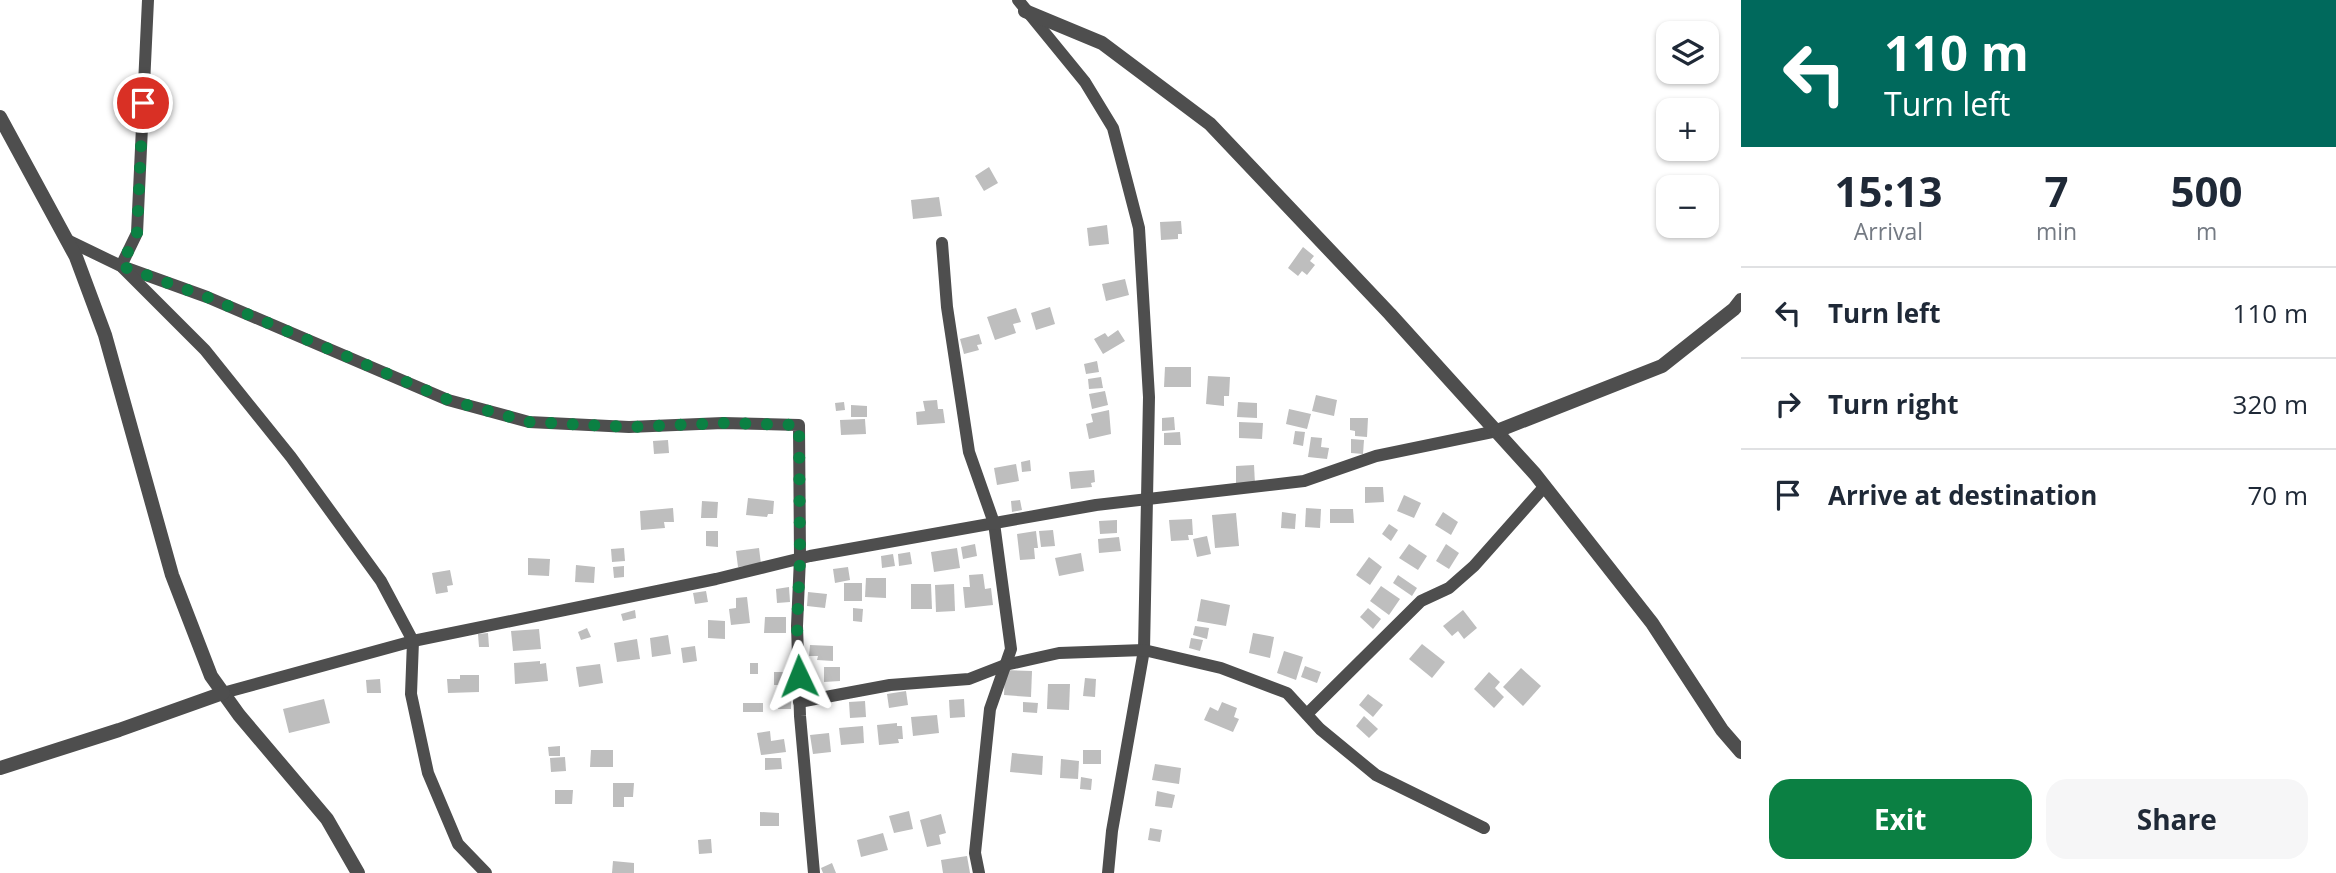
<!DOCTYPE html>
<meta charset="utf-8">
<style>
body{margin:0;font-family:"Open Sans",sans-serif;background:#f6f6f7;color:#1f2937;height:100vh;display:flex;flex-direction:column;font-size:26px;white-space:nowrap}
*{box-sizing:border-box;margin:0}
p{font-size:23px;color:#747a83}
.icon{flex:none;width:38px;height:38px;fill:none;stroke:currentColor;stroke-width:2;stroke-linecap:round;stroke-linejoin:round}
.map{position:relative;flex:1;overflow:hidden}
.drawer{display:flex;flex-direction:column;background:#fff;width:595px}
.drawer>*{flex:none}
.guide{background:#00695c;color:#fff;overflow:hidden}
.controls{position:absolute;left:1656px;top:21px;display:grid;gap:14px}
.controls a{display:grid;place-items:center;width:63px;height:63px;border-radius:14px;background:#fff;box-shadow:0 2px 5px #0004;font-size:35px}
.pin{position:absolute;display:grid;place-items:center;width:60px;height:60px;color:#fff;margin:-30px;border:4px solid #fff;border-radius:50%;box-shadow:0 2px 7px #0007}
.me{position:absolute;width:77px;margin:-38px;rotate:358deg;stroke-linejoin:round;filter:drop-shadow(0 0 5px #0008)}
.turn{display:flex;align-items:center;gap:24px;height:147px;padding:0 28px;font-size:32px}
.turn .icon{width:91px;height:91px;stroke-width:2.5}
.turn b{display:block;font-size:49px;line-height:60px}
.eta{display:flex;justify-content:space-evenly;align-items:center;height:119px;text-align:center}
.eta b{font-size:42px;font-weight:700;line-height:49px}
.primary-button{display:flex;gap:14px;margin-top:auto;padding:14px 28px}
.primary-button a{flex:1;height:80px;border-radius:21px;background:#0b8043;color:#fff;font-size:28px;font-weight:700;line-height:80px;text-align:center}
.primary-button a+a{background:#f6f6f7;color:#1f2937}
ul{padding:0;list-style:none}
li{display:flex;align-items:center;gap:21px;height:91px;padding:0 28px;border-top:2px solid #e0e1e3}
li div{flex:1}
li b{display:block;font-size:26px}
li em{font-style:normal}
main{display:flex;flex:1;min-height:0}
.map>svg:first-child{display:block}
.building{fill:#bebebe}
.lines{fill:none;stroke-linecap:round;stroke-linejoin:round}
.minor{stroke:#4e4e4e;stroke-width:12}
.tertiary{stroke:#4e4e4e;stroke-width:14}
.route{stroke:#0b8043;stroke-width:12;stroke-dasharray:0 21.6}
</style>
<main>
<div class="map">
<svg width="1741" height="873" viewBox="0 0 1741 873">
<rect width="100%" height="100%" fill="#fff"/>
<!-- building -->
<g class="building">
<path d="M989,167L998,183L984,191L975,176Z"/>
<path d="M939,197L942,216L913,219L911,200Z"/>
<path d="M1181,221L1182,234H1178V239L1161,240L1160,222Z"/>
<path d="M1107,225L1109,244L1089,246L1087,228Z"/>
<path d="M1303,247L1314,256L1310,261L1315,265L1307,275L1302,271L1298,276L1288,268Z"/>
<path d="M1125,279L1129,295L1106,301L1102,284Z"/>
<path d="M1050,307L1055,324L1036,330L1031,313Z"/>
<path d="M1016,308L1021,322L1013,324L1016,333L995,340L987,317Z"/>
<path d="M1118,330L1125,341L1103,354L1094,339L1105,333L1108,337Z"/>
<path d="M979,334L982,344L977,345L979,350L964,354L960,339Z"/>
<path d="M1097,361L1099,372L1086,374L1084,364Z"/>
<path d="M1165,367H1191V387H1164Z"/>
<path d="M1208,376L1230,377L1229,396H1224V406L1206,404Z"/>
<path d="M1101,377L1103,388L1089,389L1088,379Z"/>
<path d="M1105,391L1108,405L1092,409L1089,394Z"/>
<path d="M1316,395L1337,400L1334,416L1312,411Z"/>
<path d="M937,400L938,409H943L945,423L917,425L916,412L925,411L923,401Z"/>
<path d="M844,402L845,410L836,411L835,403Z"/>
<path d="M1238,402L1257,403V418L1237,417Z"/>
<path d="M851,405L867,406V417H851Z"/>
<path d="M1289,409L1311,414L1307,429L1286,424Z"/>
<path d="M1109,410L1111,434L1089,439L1086,424L1093,422L1091,414Z"/>
<path d="M1174,417L1175,430L1162,431V418Z"/>
<path d="M1350,418H1368L1367,437L1355,436V431L1350,430Z"/>
<path d="M865,419L866,434L841,435L840,420Z"/>
<path d="M1239,422L1263,423L1262,439L1239,438Z"/>
<path d="M1295,431L1305,432L1303,446L1293,444Z"/>
<path d="M1180,432L1181,445H1164V433Z"/>
<path d="M1311,437L1322,438L1321,447L1329,448L1327,459L1308,457Z"/>
<path d="M1351,439L1364,440L1363,454L1351,453Z"/>
<path d="M668,440L669,453L654,454L653,441Z"/>
<path d="M1030,460L1031,471L1022,472L1021,462Z"/>
<path d="M1016,464L1019,481L997,485L994,468Z"/>
<path d="M1254,465L1255,484H1236V466Z"/>
<path d="M1094,470L1095,482L1091,483L1092,487L1071,489L1069,472Z"/>
<path d="M1365,487H1383L1384,502L1365,503Z"/>
<path d="M1404,495L1421,503L1414,518L1397,511Z"/>
<path d="M748,498L774,501L773,514H768L767,517L746,515Z"/>
<path d="M1020,500L1022,510L1012,512L1011,501Z"/>
<path d="M702,501L718,502L717,518H701Z"/>
<path d="M673,508L674,522H664L665,528L641,530L640,511Z"/>
<path d="M1306,508L1321,509L1320,528L1305,527Z"/>
<path d="M1330,509H1353L1354,523H1330Z"/>
<path d="M1282,512L1296,514L1295,529L1281,528Z"/>
<path d="M1443,512L1458,522L1451,535L1435,525Z"/>
<path d="M1236,513L1239,546L1215,548L1212,515Z"/>
<path d="M1192,519L1193,535H1188L1189,540L1171,541L1169,520Z"/>
<path d="M1117,520V533L1100,534L1099,521Z"/>
<path d="M1389,524L1398,530L1391,541L1382,534Z"/>
<path d="M1053,530L1055,546L1041,547L1039,531Z"/>
<path d="M706,531H718V547L706,546Z"/>
<path d="M1036,531L1038,548H1034L1035,559L1020,560L1017,534Z"/>
<path d="M1207,536L1211,554L1197,557L1193,539Z"/>
<path d="M1119,537L1121,551L1099,553L1098,539Z"/>
<path d="M975,544L977,556L963,559L961,547Z"/>
<path d="M1409,544L1427,556L1418,570L1399,558Z"/>
<path d="M1446,544L1459,553L1449,569L1436,561Z"/>
<path d="M624,548L625,561L612,562L611,549Z"/>
<path d="M759,548L761,564L738,567L736,551Z"/>
<path d="M957,548L960,568L934,572L931,552Z"/>
<path d="M910,552L912,564L899,566L898,554Z"/>
<path d="M1081,553L1084,571L1059,576L1055,558Z"/>
<path d="M893,554L895,566L882,568L881,556Z"/>
<path d="M1369,557L1382,567L1370,585L1356,575Z"/>
<path d="M528,558L550,559L549,576L528,575Z"/>
<path d="M576,565L595,567L594,583L575,582Z"/>
<path d="M624,566V577L614,578L613,567Z"/>
<path d="M848,567L850,580L835,583L833,569Z"/>
<path d="M450,570L453,585L447,586L448,592L436,594L432,573Z"/>
<path d="M983,574L985,589L991,588L993,605L965,608L963,587H970L969,575Z"/>
<path d="M1398,575L1417,588L1412,596L1393,583Z"/>
<path d="M866,578H886V598L865,597Z"/>
<rect x="844" y="583" width="18" height="18"/>
<path d="M911,584H931L932,609H911Z"/>
<path d="M954,584L955,611L936,612L935,585Z"/>
<path d="M1381,586L1400,599L1389,615L1370,601Z"/>
<path d="M789,587L790,602L777,603L776,589Z"/>
<path d="M706,591L708,602L695,604L693,593Z"/>
<path d="M808,592L827,594L825,608L807,606Z"/>
<path d="M747,597L750,623L731,625L729,609L736,608V598Z"/>
<path d="M1201,599L1230,605L1226,626L1197,621Z"/>
<path d="M853,608L863,609L862,622L853,621Z"/>
<path d="M1368,608L1381,619L1373,629L1360,617Z"/>
<path d="M635,610L636,618L623,621L621,614Z"/>
<path d="M1463,610L1477,628L1464,639L1458,631L1452,636L1443,626Z"/>
<path d="M765,617H786V633H764Z"/>
<path d="M708,620L725,621V639L708,638Z"/>
<path d="M1195,626L1209,628L1207,639L1193,635Z"/>
<path d="M587,628L591,637L581,640L578,632Z"/>
<path d="M539,629L541,649L513,651L511,631Z"/>
<path d="M488,633L489,647H479L478,634Z"/>
<path d="M1253,633L1274,637L1270,658L1249,653Z"/>
<path d="M668,635L671,654L652,657L650,638Z"/>
<path d="M1191,638L1203,640L1200,651L1189,648Z"/>
<path d="M637,639L640,659L617,662L614,643Z"/>
<path d="M1422,644L1445,662L1432,678L1409,659Z"/>
<path d="M810,645L833,646V661L817,660L818,656H809Z"/>
<path d="M695,646L697,661L683,663L681,648Z"/>
<path d="M1284,651L1303,657L1296,680L1277,673Z"/>
<path d="M540,661V664L546,663L548,681L515,684L514,663Z"/>
<rect x="750" y="663" width="8" height="11"/>
<path d="M600,664L603,683L579,687L576,667Z"/>
<path d="M1305,666L1321,672L1317,683L1301,677Z"/>
<path d="M824,667H840V681L824,682Z"/>
<path d="M1521,668L1541,686L1523,706L1503,687Z"/>
<path d="M1005,670L1032,671L1031,697L1004,695Z"/>
<path d="M774,672H789L788,685H774Z"/>
<path d="M1489,672L1500,682L1495,688L1504,697L1494,708L1474,689Z"/>
<path d="M460,675H479V692L448,693L447,679H460Z"/>
<path d="M1085,678L1096,679L1095,697L1083,696Z"/>
<path d="M380,679L381,693H367L366,680Z"/>
<path d="M1048,684H1070L1069,710L1047,709Z"/>
<path d="M906,691L908,705L889,708L887,694Z"/>
<rect x="778" y="694" width="13" height="15"/>
<path d="M1368,694L1383,705L1373,717L1359,705Z"/>
<path d="M324,699L330,723L289,733L283,709Z"/>
<path d="M964,699L965,717L950,718L949,700Z"/>
<path d="M865,701L866,717L850,718L849,702Z"/>
<path d="M1023,702L1038,703L1037,713L1023,712Z"/>
<path d="M1222,702L1237,708L1234,717L1239,719L1233,732L1204,720L1210,707L1218,711Z"/>
<rect x="743" y="703" width="20" height="9"/>
<path d="M937,715L939,733L913,736L911,717Z"/>
<path d="M1364,716L1378,729L1369,738L1356,726Z"/>
<path d="M897,723V726H902L903,739H898L899,743L879,745L877,725Z"/>
<path d="M863,726L864,743L841,745L839,728Z"/>
<path d="M770,731L771,741L784,739L786,752L761,755L757,733Z"/>
<path d="M829,733L831,752L813,754L810,735Z"/>
<path d="M560,746V756H549L548,747Z"/>
<path d="M591,750H613V767H590Z"/>
<rect x="1083" y="750" width="18" height="14"/>
<path d="M1012,753L1043,756L1042,775L1010,772Z"/>
<path d="M565,757L566,771L551,772L550,758Z"/>
<path d="M765,758H781L782,769L765,770Z"/>
<path d="M1061,759L1079,761L1078,779L1060,778Z"/>
<path d="M1155,764L1181,768L1179,784L1152,780Z"/>
<path d="M1081,777L1092,779L1091,790L1080,789Z"/>
<path d="M613,783H634L633,797H624V807H613Z"/>
<path d="M555,790H573L572,804H555Z"/>
<path d="M1157,791L1175,795L1172,808L1155,806Z"/>
<path d="M909,811L913,829L894,833L889,816Z"/>
<path d="M760,812L779,813V826H760Z"/>
<path d="M941,814L946,833L939,835L941,844L927,847L920,820Z"/>
<path d="M1150,828L1162,830L1160,842L1148,840Z"/>
<path d="M883,833L888,850L861,857L857,840Z"/>
<path d="M711,839L712,853L699,854L698,840Z"/>
<path d="M967,856L970,873H943L941,860Z"/>
<path d="M613,861L634,863V873H612Z"/>
<path d="M832,863L836,873H823L821,868Z"/>
</g>
<g class="lines">
<!-- minor -->
<g class="minor">
<path d="M148,0L137,233L121,266L207,297L448,400L529,422L629,427L723,423L799,425L800,558L797,626L800,716L814,873"/>
<path d="M1018,0L1085,82L1113,128L1139,228L1149,397L1144,650L1112,831L1108,873"/>
<path d="M67,240L121,266L205,350L291,457L381,581L413,641L411,694L428,773L458,844L486,873"/>
<path d="M942,243L947,307L969,452L994,523L1011,649L990,709L975,853L979,873"/>
<path d="M223,693L413,641L716,579L810,556L1096,505L1304,481L1376,456L1497,431"/>
<path d="M799,702L890,685L969,679L1005,665L1059,653L1144,650L1221,668L1287,693L1320,729L1376,775L1484,828"/>
<path d="M1307,714L1421,601L1449,588L1474,566L1545,486"/>
</g>
<!-- tertiary -->
<g class="tertiary">
<path d="M1025,11L1102,43L1210,124L1390,314L1535,474L1652,623L1722,730L1741,752"/>
<path d="M0,117L76,257L105,335L172,575L211,676L239,715L327,819L358,873"/>
<path d="M1497,431L1662,366L1734,309L1741,300"/>
<path d="M0,768L119,730L223,693"/>
</g>
</g>
<g class="lines">
<!-- route -->
<path class="route" d="M143,103L137,233L121,266L207,297L449,400L529,422L629,427L723,423L799,425L800,558L797,626L799,676"/>
</g>
</svg>
<div class="controls">
<a><svg class="icon" aria-label="layers" viewBox="0 0 24 24"><path d="M12 4l9 5-9 5-9-5zM3 14l9 5 9-5"/></svg></a>
<a>+</a>
<a>−</a>
</div>
<div class="pin" style="left:143px;top:103px;background:#d93025"><svg class="icon" aria-label="arrive" viewBox="0 0 24 24"><path d="M6 21V4h12l-3 4 3 4H6"/></svg></div>
<svg class="me" style="left:799px;top:676px" viewBox="-20 -20 40 40"><path d="M0-17L14 15 0 8-14 15z" fill="#0b8043" stroke="#fff" stroke-width="4"/></svg>
</div>
<section class="drawer">
<div class="guide">
<div class="turn"><svg class="icon" aria-label="left" viewBox="0 0 24 24"><path d="M17 20v-9H6M10 6l-5 5 5 5"/></svg><div><b>110 m</b>Turn left</div></div>
</div>
<div class="eta">
<div><b>15:13</b><p>Arrival</p></div>
<div><b>7</b><p>min</p></div>
<div><b>500</b><p>m</p></div>
</div>
<ul>
<li><svg class="icon" aria-label="left" viewBox="0 0 24 24"><path d="M17 20v-9H6M10 6l-5 5 5 5"/></svg><div><b>Turn left</b></div><em>110 m</em></li>
<li><svg class="icon" aria-label="right" viewBox="0 0 24 24"><path d="M7 20v-9h11M14 6l5 5-5 5"/></svg><div><b>Turn right</b></div><em>320 m</em></li>
<li><svg class="icon" aria-label="arrive" viewBox="0 0 24 24"><path d="M6 21V4h12l-3 4 3 4H6"/></svg><div><b>Arrive at destination</b></div><em>70 m</em></li>
</ul>
<div class="primary-button"><a>Exit</a><a>Share</a></div>
</section>
</main>
